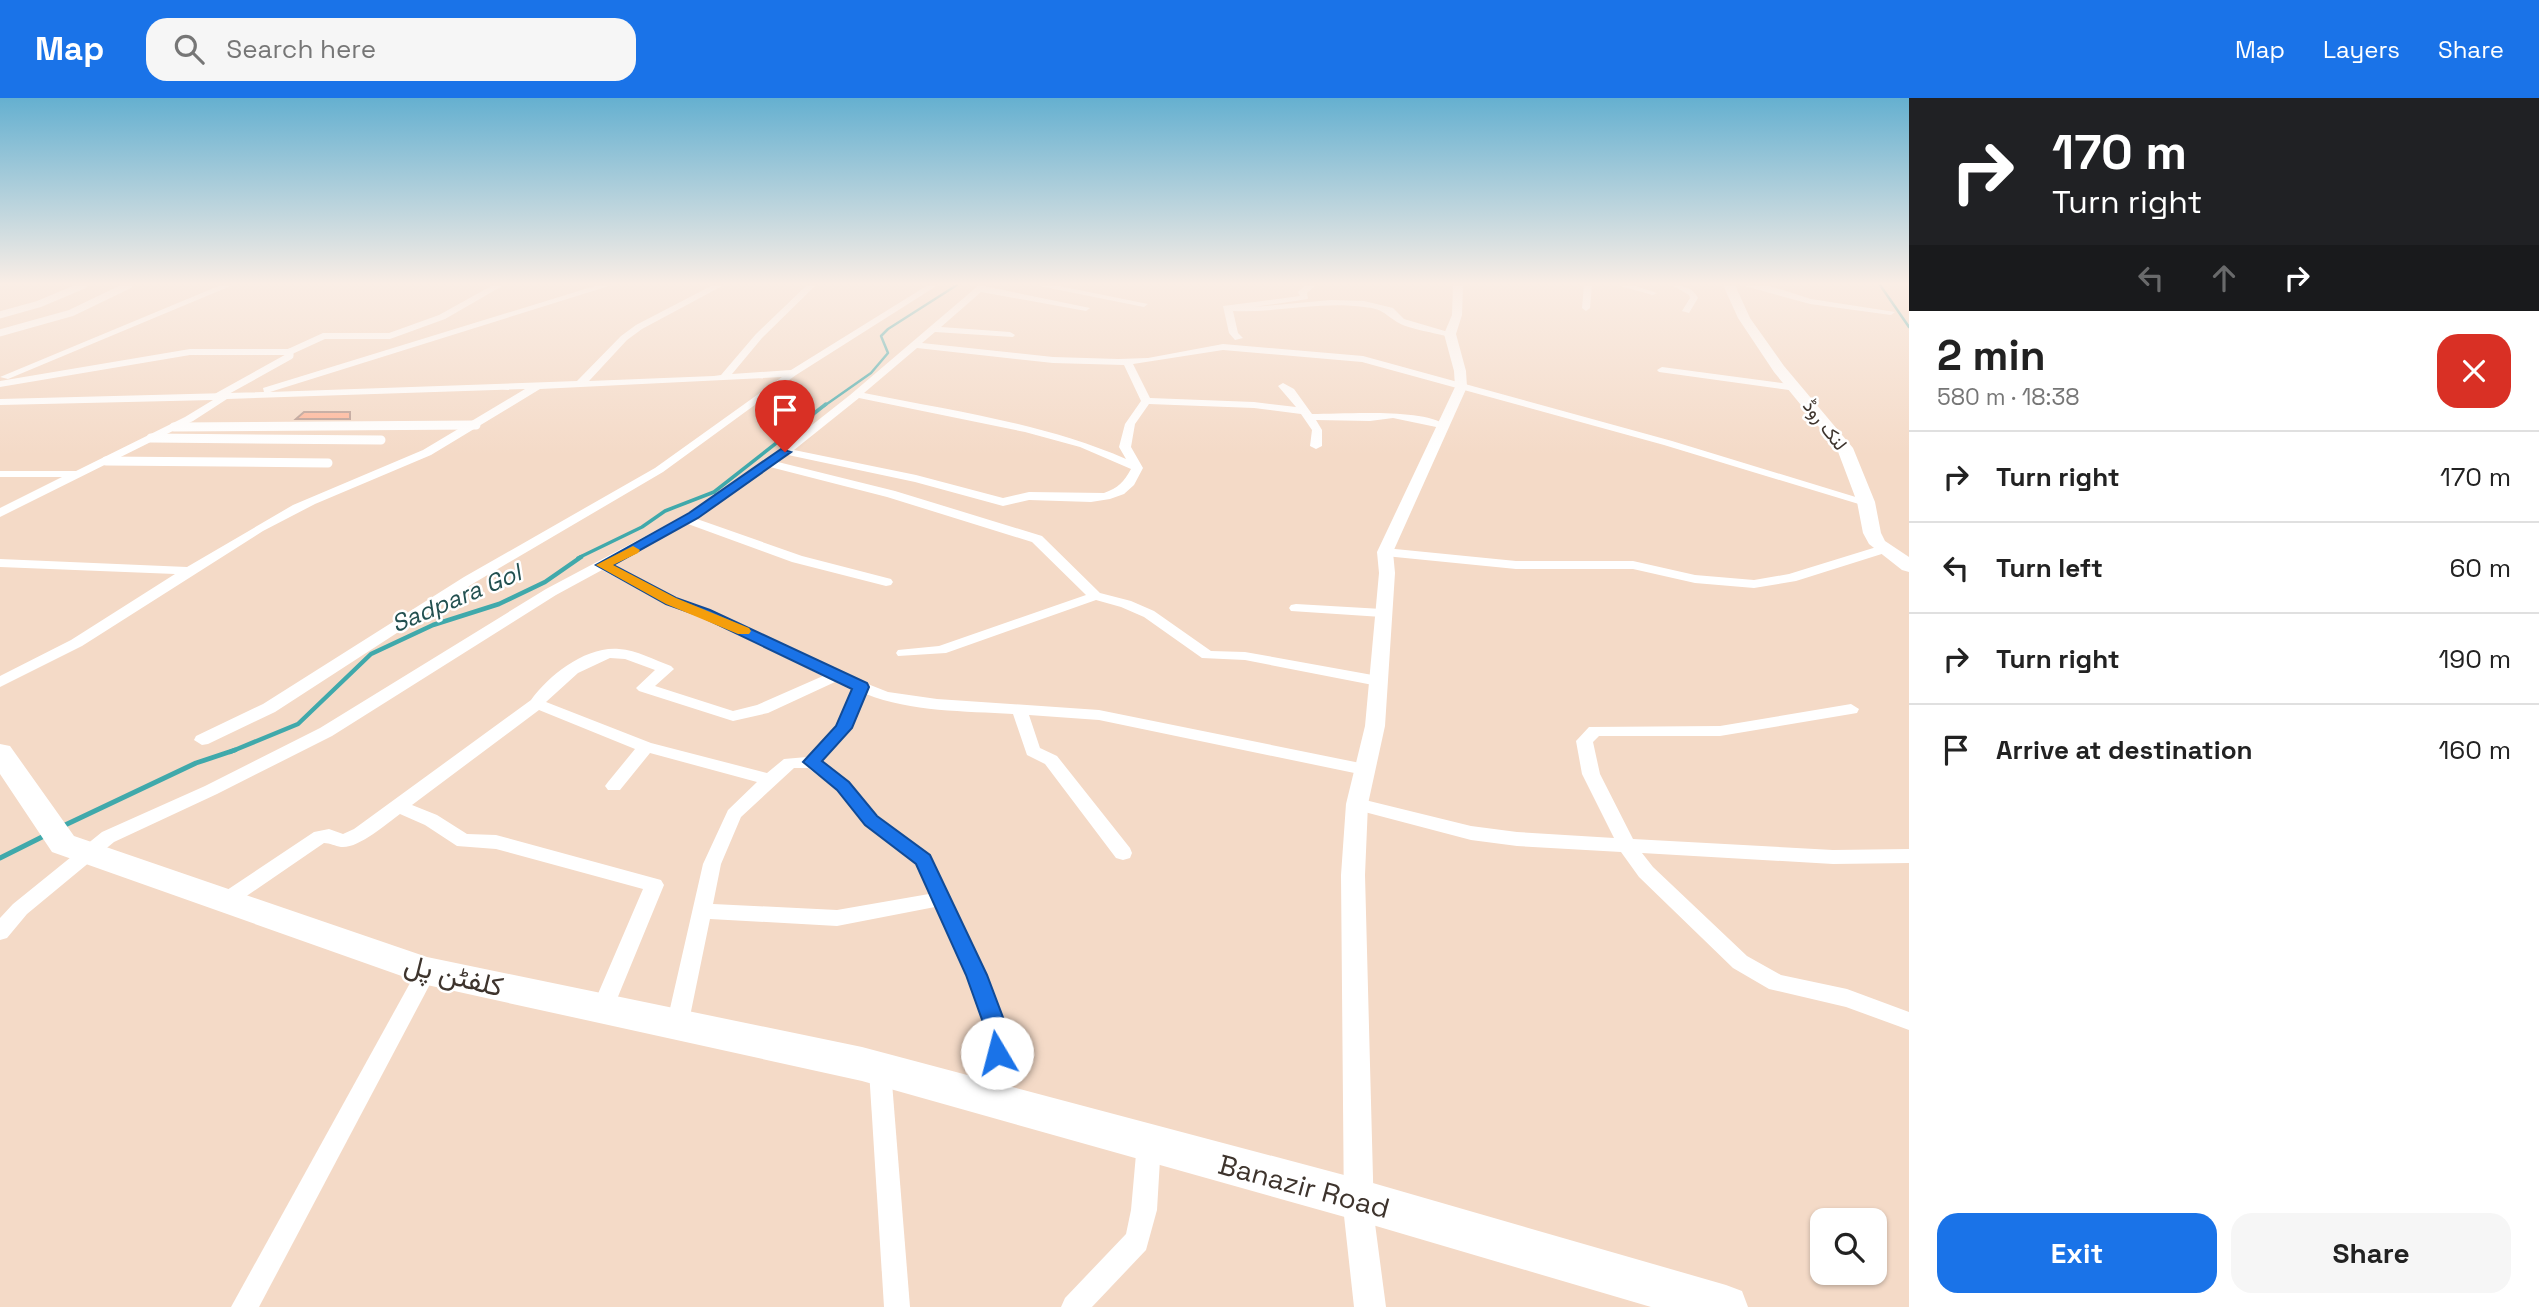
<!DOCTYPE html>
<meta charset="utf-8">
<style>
body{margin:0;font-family:"Space Grotesk",Vazirmatn,sans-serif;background:#f6f6f6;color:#222;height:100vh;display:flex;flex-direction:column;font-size:26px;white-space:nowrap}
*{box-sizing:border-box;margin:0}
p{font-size:23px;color:#767676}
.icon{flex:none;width:38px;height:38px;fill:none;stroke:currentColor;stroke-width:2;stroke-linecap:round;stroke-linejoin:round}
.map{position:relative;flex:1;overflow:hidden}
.details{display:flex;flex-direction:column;background:#fff;width:630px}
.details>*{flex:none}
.banner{background:#202124;color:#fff;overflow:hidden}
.buttons{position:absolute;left:1810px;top:1110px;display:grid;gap:14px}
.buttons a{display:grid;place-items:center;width:77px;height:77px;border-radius:14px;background:#fff;box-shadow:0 2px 5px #0004;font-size:35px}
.pin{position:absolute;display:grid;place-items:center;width:60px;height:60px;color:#fff;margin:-72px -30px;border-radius:50% 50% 50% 0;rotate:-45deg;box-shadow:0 0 7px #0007}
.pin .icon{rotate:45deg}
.me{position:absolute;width:77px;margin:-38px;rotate:352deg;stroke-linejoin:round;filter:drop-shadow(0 0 5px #0008)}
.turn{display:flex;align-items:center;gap:24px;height:147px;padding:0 28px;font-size:32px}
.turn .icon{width:91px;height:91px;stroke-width:2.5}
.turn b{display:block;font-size:49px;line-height:60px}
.lanes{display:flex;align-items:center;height:66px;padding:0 28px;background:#0003;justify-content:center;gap:35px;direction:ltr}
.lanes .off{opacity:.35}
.round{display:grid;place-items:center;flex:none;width:74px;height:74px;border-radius:21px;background:#f6f6f6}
.headline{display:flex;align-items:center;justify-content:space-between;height:119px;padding:0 28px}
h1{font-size:42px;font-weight:700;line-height:52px}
.cta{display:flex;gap:14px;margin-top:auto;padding:14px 28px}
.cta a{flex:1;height:80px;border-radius:21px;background:#1a73e8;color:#fff;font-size:28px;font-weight:700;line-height:80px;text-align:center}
.cta a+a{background:#f6f6f6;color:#222}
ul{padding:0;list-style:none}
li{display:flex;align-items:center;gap:21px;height:91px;padding:0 28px;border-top:2px solid #e0e0e0}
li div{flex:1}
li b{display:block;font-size:26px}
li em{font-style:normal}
header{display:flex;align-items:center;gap:42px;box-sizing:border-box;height:98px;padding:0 35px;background:#1a73e8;color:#fff}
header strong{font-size:33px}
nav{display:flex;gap:38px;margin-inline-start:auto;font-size:24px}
.search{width:490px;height:63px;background:#f6f6f6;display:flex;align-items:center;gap:18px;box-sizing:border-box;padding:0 24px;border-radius:21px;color:#767676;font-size:26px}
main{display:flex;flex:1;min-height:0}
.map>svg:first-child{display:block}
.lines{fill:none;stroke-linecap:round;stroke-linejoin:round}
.stream-far3{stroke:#40a9ab;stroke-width:2.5}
.stream-far2{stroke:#40a9ab;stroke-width:3.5}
.stream-far1{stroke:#40a9ab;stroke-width:4.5}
.stream{stroke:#40a9ab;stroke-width:5}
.building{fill:#feb598;stroke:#b89b90;stroke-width:2}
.pedestrian-far1{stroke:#fff;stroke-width:7}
.pedestrian{stroke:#fff;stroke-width:9}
.minor{fill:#fff;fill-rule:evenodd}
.tertiary{fill:#fff;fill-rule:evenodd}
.secondary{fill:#fff;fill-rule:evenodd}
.trunk{fill:#fff;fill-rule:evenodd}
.route{fill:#1a73e8;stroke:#114b97;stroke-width:2}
.slow{fill:#f59e0b}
.labels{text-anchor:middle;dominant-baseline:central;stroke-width:5;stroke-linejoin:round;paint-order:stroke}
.far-street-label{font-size:19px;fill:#3e342d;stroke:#fff}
.water-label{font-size:24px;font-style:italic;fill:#225050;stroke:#fff}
.near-street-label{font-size:28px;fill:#3e342d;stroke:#fff}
</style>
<header>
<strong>Map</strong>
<div class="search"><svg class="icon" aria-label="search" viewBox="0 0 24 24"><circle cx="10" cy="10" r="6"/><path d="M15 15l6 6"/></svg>Search here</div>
<nav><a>Map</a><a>Layers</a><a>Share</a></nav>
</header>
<main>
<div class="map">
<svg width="1909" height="1209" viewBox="0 0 1909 1209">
<rect width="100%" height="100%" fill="#f4dac7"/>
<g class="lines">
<!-- stream-far3 -->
<g class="stream-far3">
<path d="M1880,187L1909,229"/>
<path d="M824,308L871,275L888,255L881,238L888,231L957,187"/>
</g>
<!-- stream-far2 -->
<path class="stream-far2" d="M578,460L642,429L665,413L714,394L826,306"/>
<!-- stream-far1 -->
<path class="stream-far1" d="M230,654L298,626L371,556L433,527L499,506L545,484L581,459"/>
<!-- stream -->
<g class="stream">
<path d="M63,728L196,665L235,652"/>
<path d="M0,760L46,737"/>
</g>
</g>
<!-- building -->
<path class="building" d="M304,314H350V321H296Z"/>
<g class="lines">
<!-- pedestrian-far1 -->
<g class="pedestrian-far1">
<path d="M0,217L39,206L84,187"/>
<path d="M0,235L71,215L129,187"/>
<path d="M218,298L290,258V254"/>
</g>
<!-- pedestrian -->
<g class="pedestrian">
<path d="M174,329L476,327"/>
<path d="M151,340L381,342"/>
<path d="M106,363L328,365"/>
</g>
<!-- minor -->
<g class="minor">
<path d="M221,187H233L8,281L0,279Z"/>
<path d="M493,187H504L445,221L390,241H325L290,257H190L0,289V283L190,251H288L323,235H389L439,217Z"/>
<path d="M598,187H612L270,294L577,283L621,238L636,227L713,187H724L642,231L627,242L589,283L714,278L721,277L756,236L807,187H816L762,240L732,276L791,272L928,187H938L796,277L663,374L474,485L275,614L208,646L202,647L194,642L196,638L263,606L464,479L655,370L782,279L540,291L431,357L315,406L263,433L82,548L0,589V578L71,542L175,476L0,469V461L187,469L293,407L423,352L525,291L227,301L193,323L0,419V410L62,379H0V373H76L185,319L213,302L0,307V301L264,294L263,290Z"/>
<path d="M979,187L1090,210L1086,213L981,194L941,229L1010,234L1015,237L1013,239L935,234L922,245L1053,259L1118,261L1148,260L1223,246L1363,258L1672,343L1872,404L1870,407H1862L1664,347L1362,264L1223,252L1133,266L1150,300L1254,304L1296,309L1278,288L1283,285L1294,291L1312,316C1344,316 1422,310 1446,327L1441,330L1393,320L1370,323L1316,322L1322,332V348L1316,351L1310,348L1312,332L1301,316L1254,310L1149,306L1135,326L1131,349L1143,370L1134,387L1124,396L1110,401L1091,404L1029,402L1003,408L915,384L788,357L778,364L895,393L1042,438L1100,495L1131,503L1154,513L1211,553L1245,554L1378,578L1386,583L1383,586L1378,588L1245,562L1202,560L1144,519L1121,509L1096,502L946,555L898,558L896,555L898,552L939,548L1086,497L1032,444L887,399L770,369L697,421L802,458L891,481L893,484L891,487L886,488L792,464L688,426L612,467L676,500L710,512L840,575L888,594L937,601L1099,612L1370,667L1372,671L1370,675L1364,677L1099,622L1029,617L1040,650L1057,658L1130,750L1132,755L1130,760L1123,762L1116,760L1045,666L1027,657L1013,616C965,613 911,614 866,596L849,634L822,663L849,684L877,717L930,757L932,762L986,877L1007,931L1008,955L986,1006L978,1010L970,1006L967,999C973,985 984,968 986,954C991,917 951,844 935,809L837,828L710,821L688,928L685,935L677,937L669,935L666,928L703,766L728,712L757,684L650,655L620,692H608L605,688L608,684L635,651L539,612L412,707L437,717L467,736L496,737L661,782L664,787L610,918L602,921L594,918L591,912L643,791L496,751L457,748L425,727L400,716C386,726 358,751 341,749C335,748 330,745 324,745L232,808L225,810L218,808L215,803L218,798L314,734L329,731L343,736L354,731L531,602C549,577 586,548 619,551C637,552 654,562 671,568L674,571L655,588L733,613L757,607L823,578L700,518L666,506L602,472L556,497L332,638L217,696L114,744L27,816L7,840L0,842V820L13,806L102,734L205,688L320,630L546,491L689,415L779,353L850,297ZM917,250L1053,265L1124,267L1141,303L1125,326L1119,349L1126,361C1043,325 953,313 864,295ZM859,300L1025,334L1080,349L1131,371C1124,384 1118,390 1104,395L1029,394L1003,400L916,377L794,352ZM610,560L625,561L655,572L636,590L639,593L733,623L768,615L835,584L853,591L836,628L807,659L784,661L767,675L651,645L546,604L578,575ZM794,670H808L837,692L865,727L916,766L929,796L837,812L713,806L721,766L741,719Z"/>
<path d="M1034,187H1054L1148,206L1144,209Z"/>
<path d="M1306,187H1316L1307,195L1308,201L1254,209L1331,202L1364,203L1393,210L1404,221L1455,236L1450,239C1436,235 1408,231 1397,224C1383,215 1383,211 1364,209C1320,203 1276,215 1233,213L1238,235L1243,240L1235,242L1229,235L1223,208L1300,198L1298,194Z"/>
<path d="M1584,187H1592L1590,210L1586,213L1582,210Z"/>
<path d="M1616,187H1632L1657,195L1653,197Z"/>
<path d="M1672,187C1683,187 1693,190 1698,200L1689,215L1682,213L1690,200L1689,197Z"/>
<path d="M1741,187H1767L1811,201L1895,214L1891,217L1810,206Z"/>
<path d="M1662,269L1796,287L1801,290L1796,293L1659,274L1657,272Z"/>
<path d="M1883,447L1889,451L1888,454L1796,483L1754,490L1695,485L1633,471H1516L1385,458L1378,454L1385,450L1516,463H1633L1695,477L1754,482L1789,476Z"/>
<path d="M1296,506L1382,511L1389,515L1382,519L1291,513L1289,510L1291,507Z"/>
<path d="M1851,606L1859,611L1857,615L1720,638H1599L1593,644L1600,676L1633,741L1833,752L1909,751V765L1833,766L1642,755L1653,769L1747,858L1781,877L1847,891L1909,914V932L1846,909L1769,891L1733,870L1639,779L1621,754L1517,748L1471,742L1357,712L1351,710L1348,706L1351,702L1357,700L1471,728L1517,734L1614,740L1582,676L1576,643L1589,629L1720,628Z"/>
<path d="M427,864L434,867L437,873L259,1209H231L420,867Z"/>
<path d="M880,962L888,965L891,972L910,1209H884L869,972L872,965Z"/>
<path d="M1149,1034L1157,1037L1161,1045L1157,1112L1146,1152L1092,1209H1061L1065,1200L1126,1136L1131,1112L1137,1045L1141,1037Z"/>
</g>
<!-- tertiary -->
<path class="tertiary" d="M1453,187H1463L1462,217L1456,236L1466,273L1467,289L1393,454L1395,475L1385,628L1368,706L1365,777L1374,1118L1386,1209H1354L1344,1118L1341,777L1346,706L1365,628L1379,475L1377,454L1455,289L1454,273L1444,236L1452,217Z"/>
<!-- secondary -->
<path class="secondary" d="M1723,187H1735L1750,220L1784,268L1853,350L1875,404L1881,435L1885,443L1909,459V474L1902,472L1869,446L1863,435L1857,404L1837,351L1774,274L1738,220Z"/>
<!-- trunk -->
<path class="trunk" d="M0,646L10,648L74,738L427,859L862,949L1359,1081L1726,1187L1742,1193L1748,1209H1651L1359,1123L862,983L427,887L52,754L0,676Z"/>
</g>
<!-- sky -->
<linearGradient id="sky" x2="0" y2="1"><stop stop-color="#65b0d0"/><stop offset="0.52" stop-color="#faeee6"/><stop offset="1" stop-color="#faeee6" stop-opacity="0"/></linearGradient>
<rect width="1909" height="357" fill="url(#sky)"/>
<!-- route -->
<path class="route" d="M781,351L791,354L698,420L613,467L676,500L710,512L867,585L869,589L852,630L822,663L849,684L877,718L930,757L987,877L1007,930L1009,955L1005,962L997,965L989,962L986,955L985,930L966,877L916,766L865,727L837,692L803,664L836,628L852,591L700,518L666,506L596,467L689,415Z"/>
<!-- slow -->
<path class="slow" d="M633,448L640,452L638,455L613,467L676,500L749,530L751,533L749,536H738L666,506L596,467Z"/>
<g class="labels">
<!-- far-street labels -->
<g class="far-street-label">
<text transform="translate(1825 327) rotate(52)">لنک روڈ</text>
</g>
<!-- water labels -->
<g class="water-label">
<text transform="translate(456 500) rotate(-23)">Sadpara Gol</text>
</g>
<!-- near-street labels -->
<g class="near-street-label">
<text transform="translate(454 877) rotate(14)">کلفٹن پل</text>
<text transform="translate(1304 1088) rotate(15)">Banazir Road</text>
</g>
</g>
</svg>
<div class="buttons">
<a><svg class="icon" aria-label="search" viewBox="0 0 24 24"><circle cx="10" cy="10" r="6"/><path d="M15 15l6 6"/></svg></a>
</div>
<div class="pin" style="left:785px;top:354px;background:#d93025"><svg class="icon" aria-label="arrive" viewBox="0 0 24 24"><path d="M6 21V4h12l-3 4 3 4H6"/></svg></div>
<svg class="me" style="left:997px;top:955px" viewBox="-20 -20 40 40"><circle r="19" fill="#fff"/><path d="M0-13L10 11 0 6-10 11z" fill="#1a73e8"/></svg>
</div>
<section class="details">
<div class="banner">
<div class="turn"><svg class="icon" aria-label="right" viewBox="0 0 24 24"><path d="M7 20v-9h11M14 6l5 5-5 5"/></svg><div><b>170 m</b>Turn right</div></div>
<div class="lanes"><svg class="icon off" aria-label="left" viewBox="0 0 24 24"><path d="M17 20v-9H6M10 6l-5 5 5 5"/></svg><svg class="icon off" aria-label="ahead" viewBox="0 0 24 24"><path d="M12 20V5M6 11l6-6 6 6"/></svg><svg class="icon" aria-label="right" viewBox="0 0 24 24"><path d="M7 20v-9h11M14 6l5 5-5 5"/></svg></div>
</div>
<div class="headline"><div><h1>2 min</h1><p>580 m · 18:38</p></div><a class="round" style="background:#d93025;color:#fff"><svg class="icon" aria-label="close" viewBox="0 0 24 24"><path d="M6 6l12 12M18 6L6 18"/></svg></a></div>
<ul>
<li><svg class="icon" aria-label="right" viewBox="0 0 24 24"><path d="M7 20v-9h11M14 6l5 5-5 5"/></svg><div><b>Turn right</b></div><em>170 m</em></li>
<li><svg class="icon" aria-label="left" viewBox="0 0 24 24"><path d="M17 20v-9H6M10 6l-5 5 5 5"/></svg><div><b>Turn left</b></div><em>60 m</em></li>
<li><svg class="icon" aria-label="right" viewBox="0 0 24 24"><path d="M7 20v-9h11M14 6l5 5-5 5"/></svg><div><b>Turn right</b></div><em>190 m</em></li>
<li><svg class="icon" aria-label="arrive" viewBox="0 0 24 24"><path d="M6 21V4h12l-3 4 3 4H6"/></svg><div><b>Arrive at destination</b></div><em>160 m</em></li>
</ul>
<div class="cta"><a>Exit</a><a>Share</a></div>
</section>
</main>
